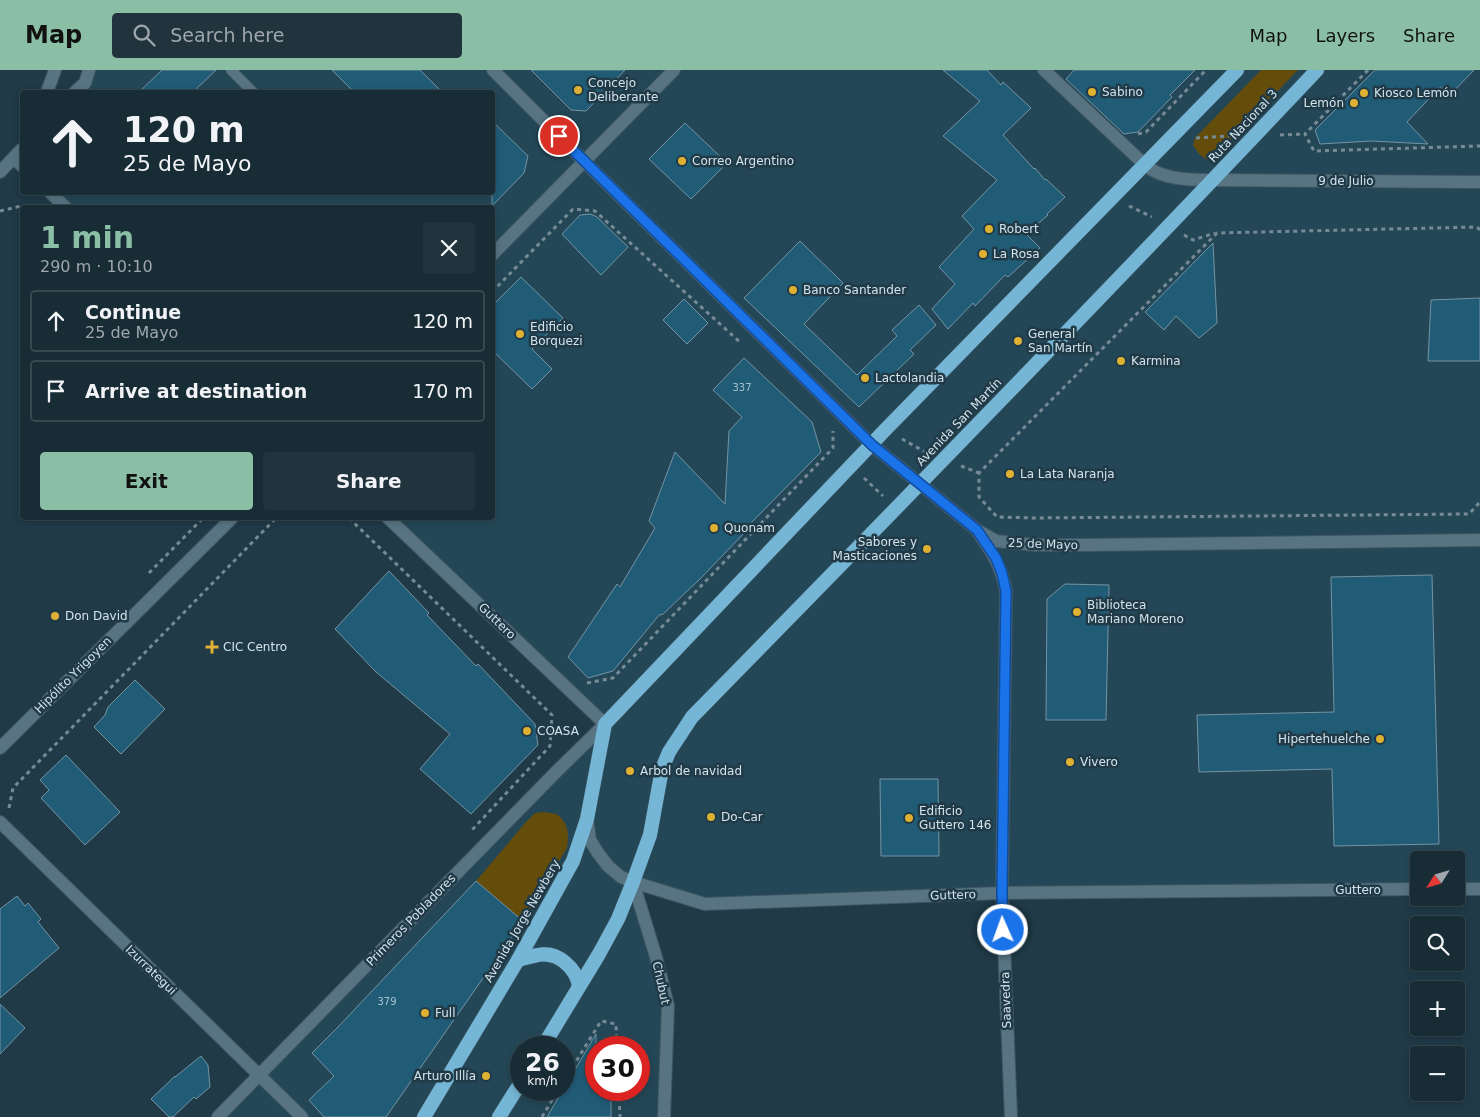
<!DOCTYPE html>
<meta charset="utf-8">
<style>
body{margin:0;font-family:"DejaVu Sans",sans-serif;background:#21343d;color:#f1f3f6;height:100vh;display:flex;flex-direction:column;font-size:19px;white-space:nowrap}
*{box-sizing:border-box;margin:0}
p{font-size:16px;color:#9fa7ad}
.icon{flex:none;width:28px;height:28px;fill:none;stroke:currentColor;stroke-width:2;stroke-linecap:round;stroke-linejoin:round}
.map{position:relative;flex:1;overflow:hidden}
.details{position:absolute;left:20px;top:135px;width:475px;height:315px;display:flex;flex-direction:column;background:#182c35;border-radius:5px;box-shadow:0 2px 8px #0003,0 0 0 1px #364850}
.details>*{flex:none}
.guide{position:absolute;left:20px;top:20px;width:475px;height:105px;border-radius:5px;box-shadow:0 2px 8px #0003,0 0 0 1px #364850;background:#182c35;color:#f1f3f6;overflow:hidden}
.needle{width:32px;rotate:233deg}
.tools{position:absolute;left:1410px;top:781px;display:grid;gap:10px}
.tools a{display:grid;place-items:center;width:55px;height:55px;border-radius:5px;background:#182c35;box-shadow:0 2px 8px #0003,0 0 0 1px #364850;font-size:25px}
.speed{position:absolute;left:510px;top:966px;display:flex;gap:10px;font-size:25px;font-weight:700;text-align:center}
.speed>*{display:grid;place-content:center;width:65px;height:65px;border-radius:50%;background:#182c35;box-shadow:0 2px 8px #0003,0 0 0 1px #364850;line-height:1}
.speed small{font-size:12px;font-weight:400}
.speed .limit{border:8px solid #d22;background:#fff;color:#111}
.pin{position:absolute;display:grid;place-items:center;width:42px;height:42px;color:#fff;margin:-21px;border:2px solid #fff;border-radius:50%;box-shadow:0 1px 5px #0007}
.me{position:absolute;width:55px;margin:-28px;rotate:358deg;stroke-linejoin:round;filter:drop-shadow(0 0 4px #0008)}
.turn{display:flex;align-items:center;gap:18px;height:105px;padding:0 20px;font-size:22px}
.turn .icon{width:65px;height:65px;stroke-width:2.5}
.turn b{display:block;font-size:35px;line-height:42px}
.round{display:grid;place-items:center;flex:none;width:52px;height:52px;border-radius:5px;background:#21343d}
.head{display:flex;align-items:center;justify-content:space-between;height:85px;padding:0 20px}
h1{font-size:30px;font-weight:700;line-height:38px;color:#8abfa5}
.button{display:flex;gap:10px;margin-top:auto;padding:10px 20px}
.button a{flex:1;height:58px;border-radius:5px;background:#8abfa5;color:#111;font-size:20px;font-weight:700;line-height:58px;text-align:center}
.button a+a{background:#21343d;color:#f1f3f6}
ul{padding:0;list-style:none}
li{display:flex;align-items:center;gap:15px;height:62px;margin:0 10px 8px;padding:0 10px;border:2px solid #364850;border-radius:5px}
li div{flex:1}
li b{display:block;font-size:19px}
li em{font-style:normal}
header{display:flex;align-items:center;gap:30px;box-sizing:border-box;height:70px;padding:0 25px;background:#8abfa5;color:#111}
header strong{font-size:24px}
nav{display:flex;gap:28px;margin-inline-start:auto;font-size:18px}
.search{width:350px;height:45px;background:#21343d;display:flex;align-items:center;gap:12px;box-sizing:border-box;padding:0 18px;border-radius:5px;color:#9fa7ad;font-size:19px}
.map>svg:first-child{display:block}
.built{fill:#244757;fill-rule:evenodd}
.green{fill:#644d0b}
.building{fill:#215c77;stroke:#7693a3}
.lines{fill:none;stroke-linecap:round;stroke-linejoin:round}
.service-casing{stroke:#3f5762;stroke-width:11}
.minor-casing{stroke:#3f5762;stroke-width:14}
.tertiary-casing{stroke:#3f5762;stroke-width:14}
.trunk-casing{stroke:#3f5762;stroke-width:15}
.path{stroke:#768b95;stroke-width:3;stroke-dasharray:4 4;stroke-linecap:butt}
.service{stroke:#587483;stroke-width:10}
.minor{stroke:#587483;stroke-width:12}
.tertiary{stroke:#587483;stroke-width:12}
.trunk{stroke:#75b6d6;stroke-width:14}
.route-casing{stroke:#114b97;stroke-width:12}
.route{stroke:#1a73e8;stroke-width:9}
.poi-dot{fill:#deb133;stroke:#203a47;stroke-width:2}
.labels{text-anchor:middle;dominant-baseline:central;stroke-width:5;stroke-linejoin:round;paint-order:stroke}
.number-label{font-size:10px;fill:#a6c1ce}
.poi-label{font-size:12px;fill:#d3e3eb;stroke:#203a47;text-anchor:start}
.street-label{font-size:12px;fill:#d3e3eb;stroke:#203a47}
</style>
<header>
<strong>Map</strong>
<div class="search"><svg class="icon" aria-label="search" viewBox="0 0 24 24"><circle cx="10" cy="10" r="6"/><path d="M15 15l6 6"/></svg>Search here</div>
<nav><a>Map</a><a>Layers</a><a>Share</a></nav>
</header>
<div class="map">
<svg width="1480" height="1047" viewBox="0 0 1480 1047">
<rect width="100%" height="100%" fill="#203a47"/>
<!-- built -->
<path class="built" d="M97,0H1480V819H1456V790H1419V819L705,834L634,812L668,936L664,1047H218L605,654L388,448H492V138H66L50,123L492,122V22H75ZM521,978H564V1020H521ZM596,978H639V1020H596Z"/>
<!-- green -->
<g class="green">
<path d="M1261,0H1298L1215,86L1208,90L1200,85L1193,75L1195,68Z"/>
<path d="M544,742C547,743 553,743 556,744C569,752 569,765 567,778L523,851L476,811L526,752L535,743Z"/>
</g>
<!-- building -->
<g class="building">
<path d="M162,0H216L193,22H139Z"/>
<path d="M332,0H420L442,22H354Z"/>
<path d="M531,0H625L586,41L571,40Z"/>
<path d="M943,0H987L1001,15L1003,12L1031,38L1003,65L1034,99L1035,98L1045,110L1046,109L1065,127L1047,144L1048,145L1026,164L1040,178L1008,207L1005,205L975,236L973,233L948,259L932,239L955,214L939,197L974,159L962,146L997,110L943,66L980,31Z"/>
<path d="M1074,0H1195L1170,25L1172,27L1138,62L1124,64L1066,9Z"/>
<path d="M1375,0H1474L1450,25L1440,17L1407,52L1428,74L1371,71L1320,74L1315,60Z"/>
<path d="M492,51L528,86L524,103L492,136Z"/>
<path d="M685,53L727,93L691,129L649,89Z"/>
<path d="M591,144L597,147L628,177L601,205L562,164L580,145Z"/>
<path d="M800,171L843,213L804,254L857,305L897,266L892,260L919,235L936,255L910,280L914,284L859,337L744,228Z"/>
<path d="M1213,173L1217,253L1199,268L1176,246L1164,260L1145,242Z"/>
<path d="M521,207L563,248L532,279L552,299L532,319L492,280V236Z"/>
<path d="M1480,228V291H1428L1431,230Z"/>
<path d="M684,229L708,253L687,274L663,250Z"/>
<path d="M744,288L812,352L821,382L747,457L749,458L700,509L662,545L660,544L613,601L588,608L568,587L617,514L620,517L655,458L649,451L675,382L725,434L729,361L742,347L713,320Z"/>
<path d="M389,501L429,543L427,545L476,596L478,594L535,654L538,675L471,744L420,699L450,664L376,602L335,559Z"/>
<path d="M1432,505L1439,774L1334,776L1332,699L1199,702L1197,645L1334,642L1331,507Z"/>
<path d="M1065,514L1109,515L1106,650H1046L1047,529Z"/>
<path d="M135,610L165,639L121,684L94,657L105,645L108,637Z"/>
<path d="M66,685L120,742L85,775L41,728L49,720L40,710Z"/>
<path d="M880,709H938L939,786H881Z"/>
<path d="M476,811L523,851L386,1047H324L309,1030L334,1006L312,983L338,957Z"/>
<path d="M17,826L25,836L28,833L41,849L38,852L59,878L0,928V839Z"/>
<path d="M0,934L25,958L0,984Z"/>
<path d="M596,964V1020H611V1047H547Z"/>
<path d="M201,986L208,995L210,1017L196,1029L194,1027L173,1047H169L151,1029L175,1006V1007Z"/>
</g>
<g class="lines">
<!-- service casing -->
<g class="service-casing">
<path id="service" d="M231,0L253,22"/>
</g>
<!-- minor casing -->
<g class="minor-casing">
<g id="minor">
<path d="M493,0L585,92L872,375L977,460L996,471L1035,475H1086L1480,470"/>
<path d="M1044,0L1145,95C1163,110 1190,110 1212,110L1480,112"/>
<path d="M14,88L22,96"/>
<path d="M50,122L66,138"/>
<path d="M492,185L674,0"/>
<path d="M978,462C993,484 1001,495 1006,521L1002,823L1011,1047"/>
<path d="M0,678L232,448"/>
<path d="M587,749L590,770L598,783L608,796L621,807L633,812L705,834L1002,823L1419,819"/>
<path d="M0,752L302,1047"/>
<path d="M633,812L656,887L668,936L664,1047"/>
<path d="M1456,819H1480"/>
<path d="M218,1047L557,701L605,654L388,448"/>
</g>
</g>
<!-- tertiary casing -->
<g class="tertiary-casing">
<g id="tertiary">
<path d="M47,22L55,0"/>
<path d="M75,22L85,13L89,0"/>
<path d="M0,102L22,79"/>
</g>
</g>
<!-- trunk casing -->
<g class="trunk-casing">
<g id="trunk">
<path d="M518,890C525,888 532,886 538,885C558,881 576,898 579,916"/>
<path d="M542,978L599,884L618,849L633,812L650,765L662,699L669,682L692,647C902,433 1111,218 1317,0"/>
<path d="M424,1047L518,890L573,791L587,749L605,654L885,360L1237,0"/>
<path d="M499,1047L521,1012"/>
</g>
</g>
<!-- path -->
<g class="path">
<path d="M1368,0L1305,64L1314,81L1480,76"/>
<path d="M1138,64L1146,62L1206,0"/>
<path d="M1280,65L1305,64"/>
<path d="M1196,68L1229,66"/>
<path d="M1129,136L1152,147"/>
<path d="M0,141L21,136L22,138"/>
<path d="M1480,160L1477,157L1217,163L979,403V427L997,447L1034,448L1469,444L1480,432"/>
<path d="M1184,165L1193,170L1215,163"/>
<path d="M492,222L573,139L595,141L741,273"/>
<path d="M902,369L927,383"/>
<path d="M961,396L979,403"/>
<path d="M864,408L883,426"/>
<path d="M349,448L552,645L550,676L472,760"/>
<path d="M149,503L203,448"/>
<path d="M587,613L613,608L833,378V361"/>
<path d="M9,738L13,718L276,448"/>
<path d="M564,1011L601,951L616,954L617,978"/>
<path d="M619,1020L620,1047"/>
<path d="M542,1047L558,1020"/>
</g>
<!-- service -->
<use href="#service" class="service"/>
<!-- minor -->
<use href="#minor" class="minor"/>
<!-- tertiary -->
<use href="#tertiary" class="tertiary"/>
<!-- trunk -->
<use href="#trunk" class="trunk"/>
</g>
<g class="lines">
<!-- route casing -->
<g class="route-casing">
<path id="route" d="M559,66L872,375L977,460L996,488L1002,503L1006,521L1002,823L1003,860"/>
</g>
<!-- route -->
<use href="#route" class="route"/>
</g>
<!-- markers -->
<g class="poi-dot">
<circle cx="578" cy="20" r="5"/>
<circle cx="1092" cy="22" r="5"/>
<circle cx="1364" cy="23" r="5"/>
<circle cx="1354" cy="33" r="5"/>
<circle cx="682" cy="91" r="5"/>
<circle cx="989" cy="159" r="5"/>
<circle cx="983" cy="184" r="5"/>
<circle cx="793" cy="220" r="5"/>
<circle cx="520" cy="264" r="5"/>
<circle cx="1018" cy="271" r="5"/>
<circle cx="1121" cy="291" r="5"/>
<circle cx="865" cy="308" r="5"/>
<circle cx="1010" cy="404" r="5"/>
<circle cx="714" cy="458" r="5"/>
<circle cx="927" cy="479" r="5"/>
<circle cx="1077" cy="542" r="5"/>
<circle cx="55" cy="546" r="5"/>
<path d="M209.5 569.5h5v5h5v5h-5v5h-5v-5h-5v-5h5z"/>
<circle cx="527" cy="661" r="5"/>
<circle cx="1380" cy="669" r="5"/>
<circle cx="1070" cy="692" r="5"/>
<circle cx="630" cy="701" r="5"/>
<circle cx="711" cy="747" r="5"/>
<circle cx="909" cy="748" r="5"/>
<circle cx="425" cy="943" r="5"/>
<circle cx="486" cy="1006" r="5"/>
</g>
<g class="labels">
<!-- number labels -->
<g class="number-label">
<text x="742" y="317">337</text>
<text x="387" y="931">379</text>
</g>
<!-- poi labels -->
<g class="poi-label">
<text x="588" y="13">Concejo<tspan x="588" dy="14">Deliberante</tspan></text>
<text x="1102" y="22">Sabino</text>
<text x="1374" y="23">Kiosco Lemón</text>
<text x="1344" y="33" text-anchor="end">Lemón</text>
<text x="692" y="91">Correo Argentino</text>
<text x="999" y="159">Robert</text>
<text x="993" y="184">La Rosa</text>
<text x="803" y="220">Banco Santander</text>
<text x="530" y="257">Edificio<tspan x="530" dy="14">Borquezi</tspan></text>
<text x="1028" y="264">General<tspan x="1028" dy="14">San Martín</tspan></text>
<text x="1131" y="291">Karmina</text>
<text x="875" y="308">Lactolandia</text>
<text x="1020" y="404">La Lata Naranja</text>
<text x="724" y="458">Quonam</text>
<text x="917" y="472" text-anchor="end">Sabores y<tspan x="917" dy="14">Masticaciones</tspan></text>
<text x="1087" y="535">Biblioteca<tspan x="1087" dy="14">Mariano Moreno</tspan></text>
<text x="65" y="546">Don David</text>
<text x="223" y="577">CIC Centro</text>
<text x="537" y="661">COASA</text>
<text x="1370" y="669" text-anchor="end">Hipertehuelche</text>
<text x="1080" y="692">Vivero</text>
<text x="640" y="701">Arbol de navidad</text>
<text x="919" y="741">Edificio<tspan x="919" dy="14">Guttero 146</tspan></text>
<text x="721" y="747">Do-Car</text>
<text x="435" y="943">Full</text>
<text x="476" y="1006" text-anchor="end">Arturo Illía</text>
</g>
<!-- street labels -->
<g class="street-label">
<text transform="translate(1243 56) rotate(-47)">Ruta Nacional 3</text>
<text x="1346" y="111">9 de Julio</text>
<text transform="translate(959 352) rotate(-46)">Avenida San Martín</text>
<text transform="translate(1043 474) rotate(2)">25 de Mayo</text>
<text transform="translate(497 551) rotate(44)">Guttero</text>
<text transform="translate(73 605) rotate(-45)">Hipólito Yrigoyen</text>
<text x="1358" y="820">Guttero</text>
<text transform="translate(953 825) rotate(-2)">Guttero</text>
<text transform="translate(411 850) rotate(-46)">Primeros Pobladores</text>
<text transform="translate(522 851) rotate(-60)">Avenida Jorge Newbery</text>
<text transform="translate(151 900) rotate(44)">Izurrategui</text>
<text transform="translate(661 913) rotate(78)">Chubut</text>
<text transform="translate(1006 930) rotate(-92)">Saavedra</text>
</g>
</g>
</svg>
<div class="tools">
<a><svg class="needle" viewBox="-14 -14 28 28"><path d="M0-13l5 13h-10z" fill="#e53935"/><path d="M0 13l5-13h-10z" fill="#9fa7ad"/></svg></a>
<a><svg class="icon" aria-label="search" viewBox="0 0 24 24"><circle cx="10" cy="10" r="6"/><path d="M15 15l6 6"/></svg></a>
<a>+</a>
<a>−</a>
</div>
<div class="speed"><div>26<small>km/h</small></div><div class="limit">30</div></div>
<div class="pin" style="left:559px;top:66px;background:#d93025"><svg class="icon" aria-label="arrive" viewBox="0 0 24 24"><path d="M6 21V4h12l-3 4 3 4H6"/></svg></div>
<svg class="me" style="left:1003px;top:860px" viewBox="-20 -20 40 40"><circle r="17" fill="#1a73e8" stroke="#fff" stroke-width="3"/><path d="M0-11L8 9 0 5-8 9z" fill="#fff"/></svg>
<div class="guide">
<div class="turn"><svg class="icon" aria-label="ahead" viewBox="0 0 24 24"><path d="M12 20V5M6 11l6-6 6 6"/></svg><div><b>120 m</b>25 de Mayo</div></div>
</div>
<section class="details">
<div class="head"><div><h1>1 min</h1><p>290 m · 10:10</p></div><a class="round"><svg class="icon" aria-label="close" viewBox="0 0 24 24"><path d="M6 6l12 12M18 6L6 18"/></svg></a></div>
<ul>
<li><svg class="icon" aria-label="ahead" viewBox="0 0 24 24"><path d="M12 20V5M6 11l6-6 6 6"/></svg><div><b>Continue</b><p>25 de Mayo</p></div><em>120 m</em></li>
<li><svg class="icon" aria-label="arrive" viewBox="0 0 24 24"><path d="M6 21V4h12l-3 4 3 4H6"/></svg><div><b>Arrive at destination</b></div><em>170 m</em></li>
</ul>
<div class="button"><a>Exit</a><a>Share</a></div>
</section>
</div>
